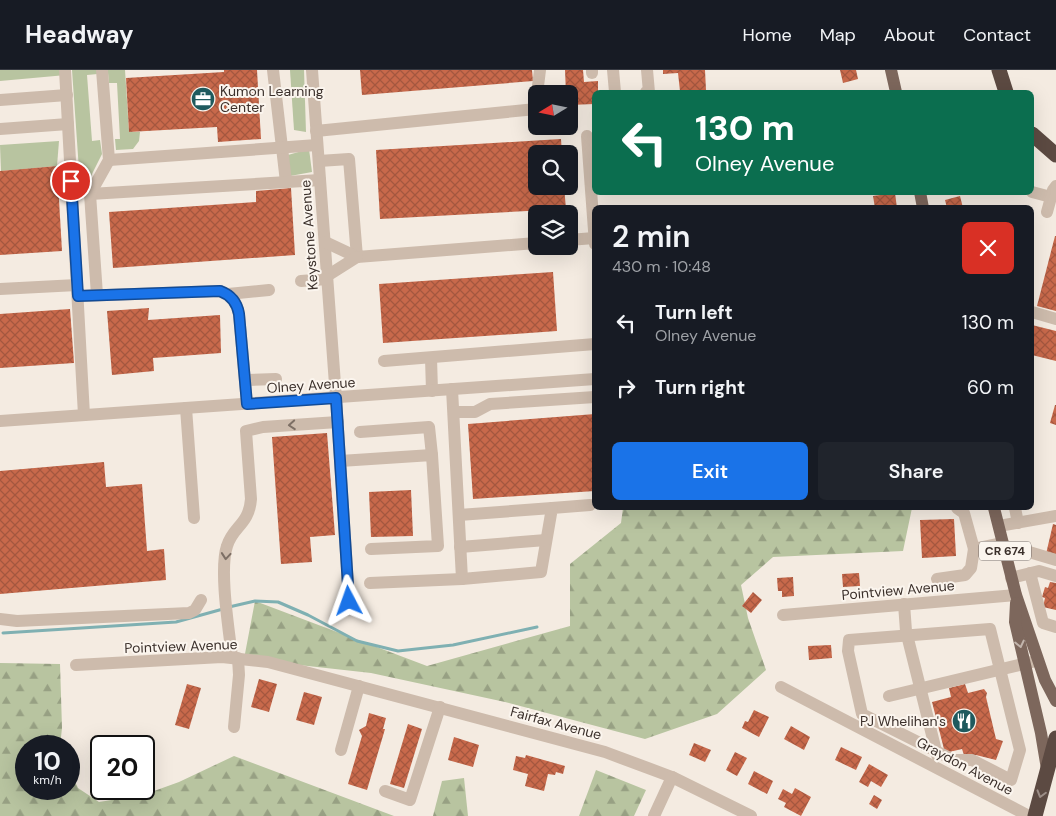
<!DOCTYPE html>
<meta charset="utf-8">
<style>
body{margin:0;font-family:"DM Sans",sans-serif;background:#20242c;color:#f1f3f6;height:100vh;display:flex;flex-direction:column;font-size:19px;white-space:nowrap}
*{box-sizing:border-box;margin:0}
p{font-size:16px;color:#9ea1a6}
.icon{flex:none;width:28px;height:28px;fill:none;stroke:currentColor;stroke-width:2;stroke-linecap:round;stroke-linejoin:round}
.map{position:relative;flex:1;overflow:hidden}
.side{position:absolute;left:592px;top:135px;width:442px;height:305px;display:flex;flex-direction:column;background:#171b24;border-radius:8px;box-shadow:0 5px 20px #0002}
.side>*{flex:none}
.banner{position:absolute;left:592px;top:20px;width:442px;height:105px;border-radius:8px;box-shadow:0 5px 20px #0002;background:#0b6e4f;color:#fff;overflow:hidden}
.needle{width:32px;rotate:260deg}
.controls{position:absolute;left:528px;top:15px;display:grid;gap:10px}
.controls a{display:grid;place-items:center;width:50px;height:50px;border-radius:8px;background:#171b24;box-shadow:0 5px 20px #0002;font-size:25px}
.speed{position:absolute;left:15px;top:665px;display:flex;gap:10px;font-size:25px;font-weight:700;text-align:center}
.speed>*{display:grid;place-content:center;width:65px;height:65px;border-radius:50%;background:#171b24;box-shadow:0 5px 20px #0002;line-height:1}
.speed small{font-size:12px;font-weight:400}
.speed .limit{border:2px solid #111;border-radius:8px;background:#fff;color:#111}
.pin{position:absolute;display:grid;place-items:center;width:42px;height:42px;color:#fff;margin:-21px;border:2px solid #fff;border-radius:50%;box-shadow:0 1px 5px #0007}
.me{position:absolute;width:55px;margin:-28px;rotate:356deg;stroke-linejoin:round;filter:drop-shadow(0 0 4px #0008)}
.turn{display:flex;align-items:center;gap:18px;height:105px;padding:0 20px;font-size:22px}
.turn .icon{width:65px;height:65px;stroke-width:2.5}
.turn b{display:block;font-size:35px;line-height:42px}
.round{display:grid;place-items:center;flex:none;width:52px;height:52px;border-radius:8px;background:#20242c}
.headline{display:flex;align-items:center;justify-content:space-between;height:85px;padding:0 20px}
h1{font-size:30px;font-weight:600;line-height:38px}
.cta{display:flex;gap:10px;margin-top:auto;padding:10px 20px}
.cta a{flex:1;height:58px;border-radius:8px;background:#1a73e8;color:#fff;font-size:20px;font-weight:600;line-height:58px;text-align:center}
.cta a+a{background:#20242c;color:#f1f3f6}
ul{padding:0;list-style:none}
li{display:flex;align-items:center;gap:15px;height:65px;padding:0 20px}
li div{flex:1}
li b{display:block;font-size:19px}
li em{font-style:normal}
header{display:flex;align-items:center;gap:30px;box-sizing:border-box;height:70px;padding:0 25px;background:#171b24;border-bottom:1px solid #363941}
header strong{font-size:24px}
nav{display:flex;gap:28px;margin-inline-start:auto;font-size:18px}
.map>svg:first-child{display:block}
.green{fill:#b8c4a0}
.forest{fill:url(#forest-firs)}
.lines{fill:none;stroke-linecap:round;stroke-linejoin:round}
.stream{stroke:#7fb0b2;stroke-width:3}
.building{fill:url(#building-cross-hatch)}
.minor{stroke:#cdbbac;stroke-width:12}
.major{stroke:#7d675c;stroke-width:12}
.highway{stroke:#5c4a42;stroke-width:15}
.oneway{stroke:#7d6f65}
.oneway2{stroke:#c2b5ac}
.oneway3{stroke:#9c8e87}
.route-casing{stroke:#114b97;stroke-width:12}
.route{stroke:#1a73e8;stroke-width:9}
.labels{text-anchor:middle;dominant-baseline:central;stroke-width:4;stroke-linejoin:round;paint-order:stroke}
.shield{fill:#fbf5ee;stroke:#756b66;stroke-width:1}
.shield-label{font-size:12px;font-weight:bold;fill:#3b302b}
.poi-label{font-size:14px;fill:#3b302b;stroke:#fbf5ee;text-anchor:start}
.street-label{font-size:14px;fill:#3b302b;stroke:#fbf5ee}
</style>
<header>
<strong>Headway</strong>
<nav><a>Home</a><a>Map</a><a>About</a><a>Contact</a></nav>
</header>
<div class="map">
<svg width="1056" height="746" viewBox="0 0 1056 746">
<defs>
<pattern id="forest-firs" width="22" height="20" patternUnits="userSpaceOnUse" patternTransform="scale(1.25)"><rect width="22" height="20" fill="#b8c4a0"/><path d="M5 1l3.5 6h-7zM16 11l3.5 6h-7z" fill="#97a083"/></pattern>
<pattern id="building-cross-hatch" width="8" height="8" patternUnits="userSpaceOnUse" patternTransform="scale(1.25)"><rect width="8" height="8" fill="#c8694b"/><path d="M0 0l8 8M0 8l8-8" fill="none" stroke="#a4573f"/></pattern>
</defs>
<rect width="100%" height="100%" fill="#f4ebe1"/>
<!-- green -->
<g class="green">
<path d="M0,0H65L66,5L0,11Z"/>
<path d="M72,0H125L129,62H140L139,71L133,79L116,80L115,69H120L117,13H109L108,3L87,5L92,71L100,70L102,84L87,114H80Z"/>
<path d="M290,0H304L306,62L294,60Z"/>
<path d="M59,71L57,96L1,101L0,75Z"/>
<path d="M309,79L312,102L290,106L288,85Z"/>
</g>
<!-- forest -->
<g class="forest">
<path d="M623,438H912L903,481L773,487L741,515L748,548L766,600L717,644L645,669L505,632L371,603L244,589L255,531L427,596L570,556V494L621,453Z"/>
<path d="M0,593L60,594L62,658L60,676H26V719H69V699L78,718L99,732L143,725L179,712L234,686L394,746H0Z"/>
<path d="M596,700L646,720L634,746H579Z"/>
<path d="M464,708L468,746H433L442,711Z"/>
</g>
<g class="lines">
<!-- stream -->
<g class="stream">
<path d="M229,537L255,531L278,532L308,545L357,571L398,581L453,575L537,557"/>
<path d="M3,563L176,552L223,539"/>
</g>
</g>
<!-- building -->
<g class="building">
<path d="M224,0H257L261,69L218,72L217,57L129,62L126,8L224,2Z"/>
<path d="M360,0H532L533,11L362,25Z"/>
<path d="M565,0H583L584,12L598,11V22H595V34L569,35V24H566Z"/>
<path d="M663,0H705L706,20L680,21L678,3L663,4Z"/>
<path d="M840,0H856L858,9L843,13Z"/>
<path d="M561,69L562,84H536V116H564L566,139L380,149L376,80Z"/>
<path d="M57,96L62,181L0,185V101Z"/>
<path d="M291,118L295,185L113,198L109,142L256,132V121Z"/>
<path d="M895,123L897,138H875L873,126Z"/>
<path d="M960,126L963,138H947L945,130Z"/>
<path d="M1055,166H1056V241L1037,236Z"/>
<path d="M553,202L557,261L383,273L379,214Z"/>
<path d="M149,238L148,250L220,245L221,283L153,288L154,301L112,305L107,241Z"/>
<path d="M70,239L74,293L0,298V244Z"/>
<path d="M1032,255L1056,261V291L1032,285Z"/>
<path d="M1055,335H1056V355L1050,353Z"/>
<path d="M595,344V421L473,429L468,354Z"/>
<path d="M327,363L335,465L310,467L312,492L281,494L272,367Z"/>
<path d="M104,392L106,417L142,414L147,481L164,479L166,510L0,524V401Z"/>
<path d="M411,420L413,466L371,467L369,422Z"/>
<path d="M954,449L956,486L922,488L920,450Z"/>
<path d="M1053,454L1056,455V487L1046,484Z"/>
<path d="M859,503L860,516L843,517L842,504Z"/>
<path d="M793,507L794,526L782,527V521H778L777,508Z"/>
<path d="M1050,512L1056,513V540L1043,537L1045,528L1042,527L1045,517L1048,518Z"/>
<path d="M753,522L762,530L751,543L742,536Z"/>
<path d="M831,575L832,588L809,590L808,576Z"/>
<path d="M259,609L277,614L269,642L251,637Z"/>
<path d="M187,614L201,618L189,659L175,655Z"/>
<path d="M965,614L968,623L984,619L987,623L986,627L996,669L1003,671L996,690L976,685L965,688L962,679L945,683L932,632L951,627L949,618Z"/>
<path d="M304,622L322,627L314,655L296,650Z"/>
<path d="M754,640L769,647L759,667L742,658L745,651L748,652Z"/>
<path d="M369,643L386,648L383,659H385L367,720L348,714L362,666L359,660L366,656Z"/>
<path d="M408,654L422,659L404,718L390,714Z"/>
<path d="M791,656L810,667L804,680L784,669Z"/>
<path d="M454,667L479,675L473,697L448,690Z"/>
<path d="M694,673L711,680L705,692L689,685Z"/>
<path d="M841,677L862,687L856,700L835,690Z"/>
<path d="M735,682L747,688L737,706L726,700Z"/>
<path d="M526,685L565,696L563,704L556,702L555,705L548,704L544,721L525,716L528,704L513,700L516,686L525,688Z"/>
<path d="M869,694L888,705L881,717L871,711L868,717L859,712Z"/>
<path d="M754,701L773,711L767,724L748,714Z"/>
<path d="M795,718L811,727L801,746L784,737L786,733L778,729L783,719L792,724Z"/>
<path d="M874,725L882,730L877,739L869,734Z"/>
</g>
<g class="lines">
<!-- minor -->
<g class="minor">
<path d="M65,0L84,345"/>
<path d="M273,0L286,112"/>
<path d="M312,0L336,328L349,531"/>
<path d="M592,0V3"/>
<path d="M613,0L615,22"/>
<path d="M646,22H649L647,0"/>
<path d="M537,24L540,0"/>
<path d="M0,30L67,25"/>
<path d="M0,59L68,54"/>
<path d="M316,61L536,39V37"/>
<path d="M587,66L595,174"/>
<path d="M109,90L317,75"/>
<path d="M319,91L349,89L357,187L536,173"/>
<path d="M1032,122L1051,127"/>
<path d="M90,124L320,110"/>
<path d="M1047,142L1053,120L1056,116"/>
<path d="M569,170L594,168"/>
<path d="M325,172L357,187"/>
<path d="M327,206L357,187"/>
<path d="M301,211L327,209"/>
<path d="M0,219L77,215"/>
<path d="M228,224L269,220"/>
<path d="M97,225L90,124L109,90L102,0"/>
<path d="M78,226L220,221C231,225 237,232 239,244L247,334"/>
<path d="M1032,242L1056,249"/>
<path d="M431,288L432,321"/>
<path d="M384,291L595,274"/>
<path d="M245,310L276,309"/>
<path d="M452,319L462,509L541,502L552,438L590,435"/>
<path d="M186,338L194,448"/>
<path d="M454,342H475L490,334L595,327"/>
<path d="M0,351L595,309"/>
<path d="M360,362L429,357L432,385"/>
<path d="M340,391L432,385L438,476L371,479"/>
<path d="M957,438L964,443L974,479"/>
<path d="M1015,438L1018,453"/>
<path d="M459,445L552,438"/>
<path d="M999,456L1056,446"/>
<path d="M460,477L546,470"/>
<path d="M1004,480L1019,479L1056,490"/>
<path d="M1030,503L1043,553L1056,557"/>
<path d="M1011,508L1039,501L1056,506"/>
<path d="M937,509L965,505L971,498L974,479L1003,473"/>
<path d="M370,513L462,509"/>
<path d="M904,534L906,561L937,685"/>
<path d="M783,545L1016,525"/>
<path d="M0,549L17,551L189,543L195,540L201,530"/>
<path d="M990,559L1020,680L1011,710L972,690H954L862,644L848,581L849,570Z"/>
<path d="M232,587C229,560 219,500 227,476C233,456 249,455 251,429L246,361L263,357L338,352"/>
<path d="M76,595L222,587L268,592L605,682L672,707L751,746"/>
<path d="M781,617L1029,746"/>
<path d="M889,626L1036,591"/>
<path d="M234,657L239,605L238,588"/>
<path d="M341,680L359,616"/>
<path d="M385,721L410,730L440,637"/>
<path d="M654,746L672,707"/>
</g>
<!-- major -->
<g class="major">
<path d="M891,0L896,22"/>
<path d="M920,122L923,138"/>
<path d="M994,438L1016,525L1045,610L1056,631"/>
<path d="M1016,533L1015,552L1041,663L1047,699"/>
</g>
<!-- highway -->
<g class="highway">
<path d="M999,0L1006,22"/>
<path d="M1032,64L1056,85"/>
<path d="M1035,746L1056,668"/>
</g>
</g>
<!-- one-way arrows -->
<defs><path id="oneway-chevron" d="M-2-3.5L2.5 0L-2 3.5" fill="none" stroke-width="1.6" stroke-linecap="round" stroke-linejoin="round" transform="scale(1.25)"/></defs>
<g class="oneway">
<use href="#oneway-chevron" transform="translate(292 355) rotate(176)"/>
<use href="#oneway-chevron" transform="translate(226 486) rotate(95)"/>
</g>
<use class="oneway2" href="#oneway-chevron" transform="translate(1020 574) rotate(77)"/>
<use class="oneway3" href="#oneway-chevron" transform="translate(1041 724) rotate(106)"/>
<g class="lines">
<!-- route casing -->
<g class="route-casing">
<path id="route" d="M71,111L78,226L220,221C231,225 237,232 239,244L247,334L336,328L349,531"/>
</g>
<!-- route -->
<use href="#route" class="route"/>
</g>
<!-- icons -->
<defs>
<g id="office-disc" transform="scale(1.25)"><circle r="9.5" fill="#1f5a5e" stroke="#fbf5ee"/><path d="M-6-3h4V-5.5h4V-3h4V5H-6ZM-1-4.5V-3h2v-1.5ZM-6 0V1H6V0Z" fill="#fff"/></g>
<g id="restaurant-disc" transform="scale(1.25)"><circle r="9.5" fill="#1f5a5e" stroke="#fbf5ee"/><path d="M-5-6h1v4h1v-4h1v4h1v-4h1v5L-1.5 .5V6h-2V.5L-5-1ZM5-6V6H3V1.5H1.5Q1.5-4 5-6Z" fill="#fff"/></g>
</defs>
<g fill-rule="evenodd">
<use href="#office-disc" x="203" y="29"/>
<use href="#restaurant-disc" x="964" y="651"/>
</g>
<g class="labels">
<!-- shield labels -->
<rect class="shield" x="979" y="471.5" width="52" height="19" rx="4"/>
<g class="shield-label">
<text x="1005" y="481">CR 674</text>
</g>
<!-- poi labels -->
<g class="poi-label">
<text x="220" y="21">Kumon Learning<tspan x="220" dy="16">Center</tspan></text>
<text x="946" y="651" text-anchor="end">PJ Whelihan's</text>
</g>
<!-- street labels -->
<g class="street-label">
<text transform="translate(309 165) rotate(-94)">Keystone Avenue</text>
<text transform="translate(311 315) rotate(-4)">Olney Avenue</text>
<text transform="translate(898 520) rotate(-5)">Pointview Avenue</text>
<text transform="translate(181 576) rotate(-2)">Pointview Avenue</text>
<text transform="translate(556 653) rotate(15)">Fairfax Avenue</text>
<text transform="translate(965 696) rotate(28)">Graydon Avenue</text>
</g>
</g>
</svg>
<div class="controls">
<a><svg class="needle" viewBox="-14 -14 28 28"><path d="M0-13l5 13h-10z" fill="#e53935"/><path d="M0 13l5-13h-10z" fill="#9ea1a6"/></svg></a>
<a><svg class="icon" aria-label="search" viewBox="0 0 24 24"><circle cx="10" cy="10" r="6"/><path d="M15 15l6 6"/></svg></a>
<a><svg class="icon" aria-label="layers" viewBox="0 0 24 24"><path d="M12 4l9 5-9 5-9-5zM3 14l9 5 9-5"/></svg></a>
</div>
<div class="speed"><div>10<small>km/h</small></div><div class="limit">20</div></div>
<div class="pin" style="left:71px;top:111px;background:#d93025"><svg class="icon" aria-label="arrive" viewBox="0 0 24 24"><path d="M6 21V4h12l-3 4 3 4H6"/></svg></div>
<svg class="me" style="left:349px;top:531px" viewBox="-20 -20 40 40"><path d="M0-17L14 15 0 8-14 15z" fill="#1a73e8" stroke="#fff" stroke-width="4"/></svg>
<div class="banner">
<div class="turn"><svg class="icon" aria-label="left" viewBox="0 0 24 24"><path d="M17 20v-9H6M10 6l-5 5 5 5"/></svg><div><b>130 m</b>Olney Avenue</div></div>
</div>
<section class="side">
<div class="headline"><div><h1>2 min</h1><p>430 m · 10:48</p></div><a class="round" style="background:#d93025;color:#fff"><svg class="icon" aria-label="close" viewBox="0 0 24 24"><path d="M6 6l12 12M18 6L6 18"/></svg></a></div>
<ul>
<li><svg class="icon" aria-label="left" viewBox="0 0 24 24"><path d="M17 20v-9H6M10 6l-5 5 5 5"/></svg><div><b>Turn left</b><p>Olney Avenue</p></div><em>130 m</em></li>
<li><svg class="icon" aria-label="right" viewBox="0 0 24 24"><path d="M7 20v-9h11M14 6l5 5-5 5"/></svg><div><b>Turn right</b></div><em>60 m</em></li>
</ul>
<div class="cta"><a>Exit</a><a>Share</a></div>
</section>
</div>
